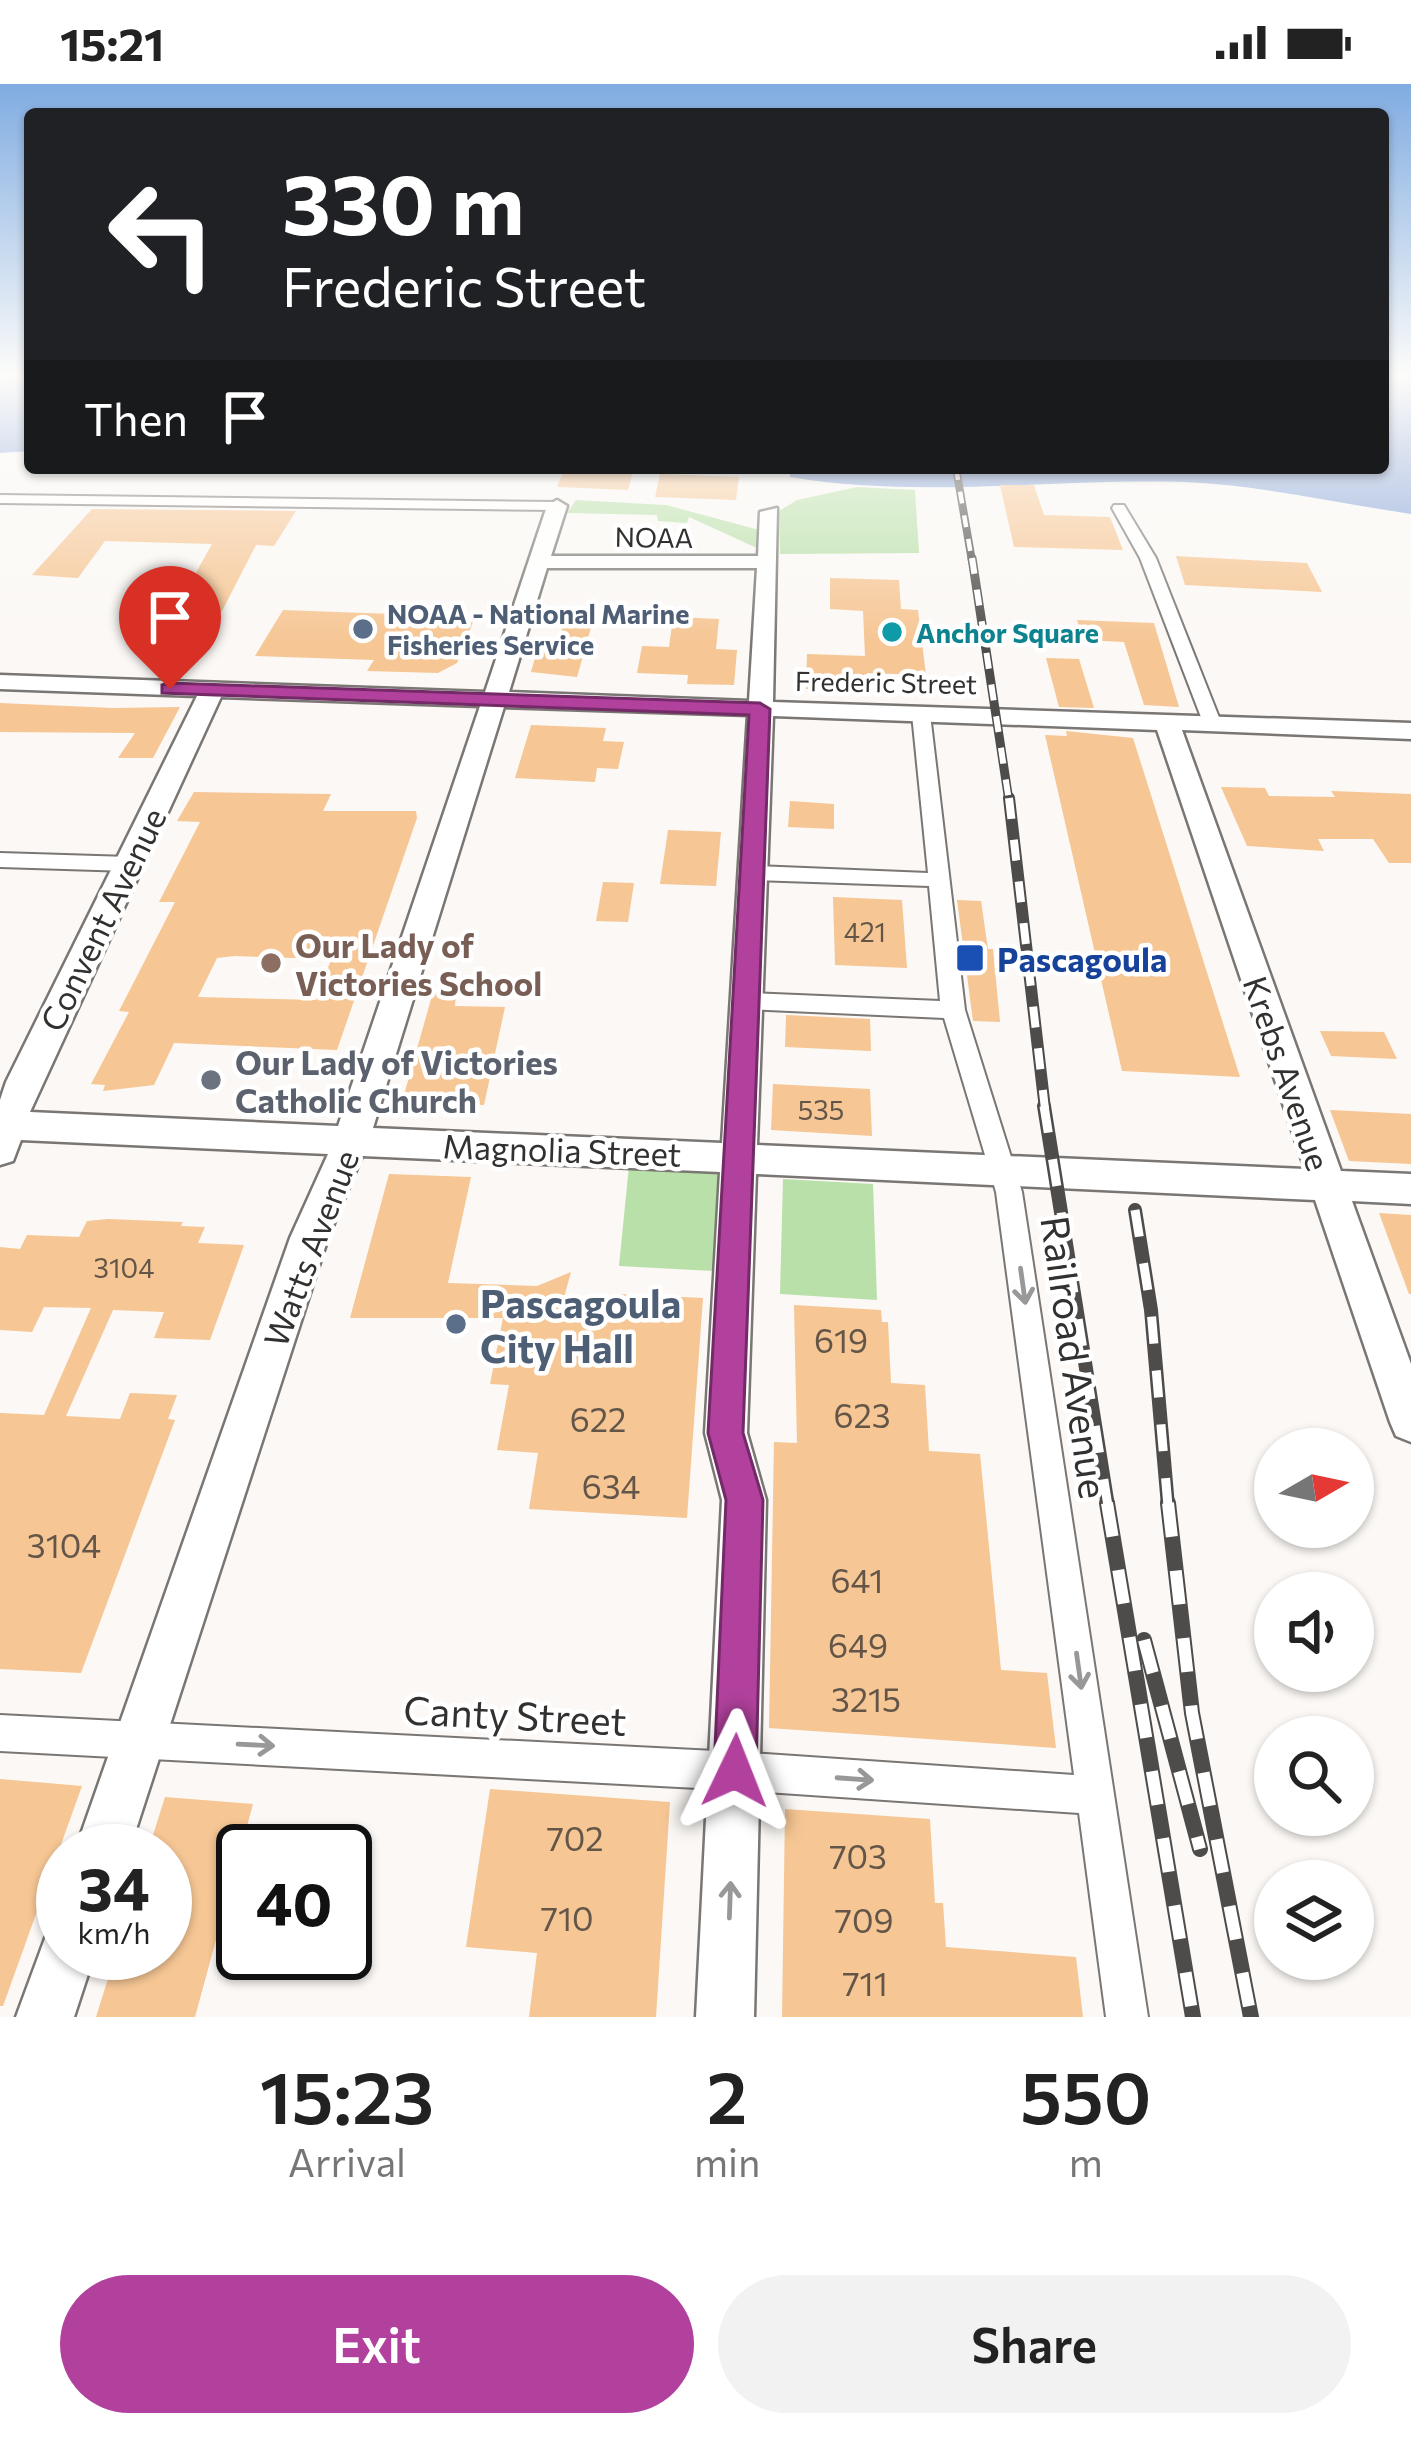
<!DOCTYPE html>
<style>
body{margin:0;font-family:Commissioner,sans-serif;background:#f2f2f2;color:#222;height:100vh;display:flex;flex-direction:column;font-size:45px;white-space:nowrap}
*{box-sizing:border-box;margin:0}
p{font-size:39px;color:#767676}
.icon{flex:none;width:66px;height:66px;fill:none;stroke:currentColor;stroke-width:2;stroke-linecap:round;stroke-linejoin:round}
.map{position:relative;height:1933px;overflow:hidden}
.side{display:flex;flex-direction:column;background:#fff;flex:1}
.side>*{flex:none}
.banner{position:absolute;left:24px;top:24px;width:1365px;height:366px;border-radius:12px;box-shadow:0 3px 9px #0004;background:#202124;color:#fff;overflow:hidden}
.needle{width:78px;rotate:81deg}
.buttons{position:absolute;left:1254px;top:1344px;display:grid;gap:24px}
.buttons a{display:grid;place-items:center;width:120px;height:120px;border-radius:50%;background:#fff;box-shadow:0 3px 9px #0004;font-size:60px}
.speed{position:absolute;left:36px;top:1740px;display:flex;gap:24px;font-size:60px;font-weight:700;text-align:center}
.speed>*{display:grid;place-content:center;width:156px;height:156px;border-radius:50%;background:#fff;box-shadow:0 3px 9px #0004;line-height:1}
.speed small{font-size:30px;font-weight:400}
.speed .limit{border:6px solid #111;border-radius:18px;background:#fff;color:#111}
.pin{position:absolute;display:grid;place-items:center;width:102px;height:102px;color:#fff;margin:-123px -51px;border-radius:50% 50% 50% 0;rotate:-45deg;box-shadow:0 0 12px #0007}
.pin .icon{rotate:45deg}
.me{position:absolute;width:132px;margin:-66px;rotate:2deg;stroke-linejoin:round;filter:drop-shadow(0 0 9px #0008)}
.turn{display:flex;align-items:center;gap:42px;height:252px;padding:0 60px;font-size:54px}
.turn .icon{width:156px;height:156px;stroke-width:2.5}
.turn b{display:block;font-size:84px;line-height:102px}
.then{display:flex;align-items:center;height:114px;padding:0 60px;background:#0003;gap:24px;font-size:45px}
.eta{display:flex;justify-content:space-evenly;align-items:center;height:204px;text-align:center}
.eta b{font-size:72px;font-weight:600;line-height:84px}
.action{display:flex;gap:24px;margin-top:auto;padding:24px 60px}
.action a{flex:1;height:138px;border-radius:72px;background:#b1419d;color:#fff;font-size:48px;font-weight:600;line-height:138px;text-align:center}
.action a+a{background:#f2f2f2;color:#222}
.status{display:flex;justify-content:space-between;align-items:center;height:84px;padding:0 60px;background:#fff;direction:ltr}
.status svg{height:33px;fill:currentColor}
.map>svg:first-child{display:block}
.green{fill:#b9e0a8}
.water{fill:#84a1d6}
.building{fill:#f6c694;fill-rule:evenodd}
.lines{fill:none;stroke-linecap:round;stroke-linejoin:round}
.street-casing{stroke:#797673;stroke-width:4}
.secondary-casing{stroke:#797673;stroke-width:5}
.street{fill:#fff;fill-rule:evenodd}
.secondary{fill:#fff;fill-rule:evenodd}
.rail-far4-casing{stroke:#4e4c4b;stroke-width:8}
.rail-far3-casing{stroke:#4e4c4b;stroke-width:9}
.rail-far2-casing{stroke:#4e4c4b;stroke-width:12}
.rail-far1-casing{stroke:#4e4c4b;stroke-width:14}
.rail-casing{stroke:#4e4c4b;stroke-width:16}
.rail-far4{stroke:#fff;stroke-width:4.5;stroke-dasharray:12;stroke-linecap:butt}
.rail-far3{stroke:#fff;stroke-width:6;stroke-dasharray:16;stroke-linecap:butt}
.rail-far2{stroke:#fff;stroke-width:8;stroke-dasharray:21;stroke-linecap:butt}
.rail-far1{stroke:#fff;stroke-width:9;stroke-dasharray:27;stroke-linecap:butt}
.rail{stroke:#fff;stroke-width:12;stroke-dasharray:34;stroke-linecap:butt}
.oneway{stroke:#989898}
.route{fill:#b1419d;stroke:#732a66;stroke-width:3}
.service-dot{fill:#5c6f8a;stroke:#fff;stroke-width:4.5}
.culture-dot{fill:#0f9aa8;stroke:#fff;stroke-width:4.5}
.transit-dot{fill:#1a4fb4;stroke:#fff;stroke-width:4.5}
.education-dot{fill:#8d6e63;stroke:#fff;stroke-width:4.5}
.worship-dot{fill:#6b7280;stroke:#fff;stroke-width:4.5}
.labels{text-anchor:middle;dominant-baseline:central;stroke-width:9;stroke-linejoin:round;paint-order:stroke}
.far-street-label{font-size:27px;fill:#323130;stroke:#fff}
.far-service-label{font-size:27px;font-weight:bold;fill:#4e5e75;stroke:#fff;text-anchor:start}
.far-culture-label{font-size:27px;font-weight:bold;fill:#0d838f;stroke:#fff;text-anchor:start}
.number-label{font-size:27px;fill:#635649}
.street-label{font-size:33px;fill:#323130;stroke:#fff}
.education-label{font-size:33px;font-weight:bold;fill:#785e54;stroke:#fff;text-anchor:start}
.transit-label{font-size:33px;font-weight:bold;fill:#164399;stroke:#fff;text-anchor:start}
.worship-label{font-size:33px;font-weight:bold;fill:#5b616d;stroke:#fff;text-anchor:start}
.near-number-label{font-size:33px;fill:#635649}
.near-service-label{font-size:39px;font-weight:bold;fill:#4e5e75;stroke:#fff;text-anchor:start}
.near-street-label{font-size:39px;fill:#323130;stroke:#fff}
</style>
<div class="status"><b>15:21</b><svg viewBox="0 0 49 12"><path d="M0 12V9h3v3zM5 12V6h3v6zM10 12V3h3v9zM15 12V0h3v12zM26 1h20v11H26zM47 4h2v5h-2z"/></svg></div>
<div class="map">
<svg width="1411" height="1933" viewBox="0 0 1411 1933">
<rect width="100%" height="100%" fill="#fbf8f5"/>
<!-- green -->
<g class="green">
<path d="M857,403L915,406L919,469L780,470L779,427L797,416Z"/>
<path d="M576,416L666,421L763,447L759,465L689,433L687,439L658,437L657,431L567,429Z"/>
<path d="M629,1082L718,1086L713,1187L619,1182Z"/>
<path d="M783,1095L873,1100L877,1216L780,1210Z"/>
</g>
<!-- water -->
<g class="water">
<path d="M0,290H30V367L0,369Z"/>
<path d="M1383,290H1411V430C1337,419 1259,401 1184,398C1052,394 921,415 790,393V384H1383Z"/>
</g>
<!-- building -->
<g class="building">
<path d="M565,384H634L628,406L557,403Z"/>
<path d="M660,390L739,393L736,416L655,413Z"/>
<path d="M1000,401H1034L1044,431L1110,433L1123,466L1014,463Z"/>
<path d="M92,425L296,427L274,462L256,461L222,527L174,528L212,460L105,457L78,494L32,491Z"/>
<path d="M1176,472L1307,479L1322,508L1185,501Z"/>
<path d="M830,494L899,496L901,525L918,526L926,591L867,589L868,608L806,605L807,570L865,572L863,527L830,525Z"/>
<path d="M283,526L475,533L457,579L438,589L367,587L374,576L255,572Z"/>
<path d="M566,532L594,533L577,593L531,588L539,560H557Z"/>
<path d="M673,533L719,535L716,565L737,566L734,601L687,600L688,591L637,589L642,562L669,563Z"/>
<path d="M1077,536L1154,539L1179,623L1144,621L1124,558L1083,556Z"/>
<path d="M1046,574L1079,575L1094,624L1059,623Z"/>
<path d="M0,619L113,624L180,623L153,674H118L135,649L0,648Z"/>
<path d="M531,641L606,644L603,657L624,658L618,685L597,684L595,698L515,694Z"/>
<path d="M1066,647L1133,654L1240,993L1122,987L1045,651L1067,652Z"/>
<path d="M1221,703L1265,704L1269,712L1335,713L1331,707L1411,710V779H1389L1373,755H1318L1324,767L1247,762Z"/>
<path d="M194,708L331,710L323,727H416L417,734L337,966L174,959L154,1001L103,1007L105,1001L91,1000L129,928L119,927L175,818H159L200,738L177,737ZM235,872L291,874L332,873L316,916L198,913L217,874Z"/>
<path d="M790,717L834,720V745L788,743Z"/>
<path d="M668,746L721,748L716,802L660,800Z"/>
<path d="M603,798L634,799L628,838L596,837Z"/>
<path d="M833,813L902,816L907,884L835,881Z"/>
<path d="M957,816L981,817L988,865H993L1000,938L973,937Z"/>
<path d="M433,908L456,909L455,922L505,923L484,1021L402,1018Z"/>
<path d="M786,931L870,935L871,967L785,963Z"/>
<path d="M1320,947L1384,948L1397,975L1331,972Z"/>
<path d="M773,1000L870,1005L872,1052L771,1046Z"/>
<path d="M1330,1026L1411,1030V1080L1349,1077Z"/>
<path d="M389,1090L471,1093L448,1199L537,1202L571,1188L558,1235L616,1239L619,1210L703,1214L687,1434L529,1425L538,1369L497,1366L509,1301L490,1300L503,1234H350Z"/>
<path d="M1379,1129L1411,1131V1210H1409Z"/>
<path d="M108,1135L183,1138L181,1142L205,1143L198,1159L244,1161L210,1256L154,1254L164,1228L113,1226L66,1332L120,1335L130,1309L177,1311L168,1335L175,1336L81,1589L0,1585V1329L44,1331L91,1224L44,1223L32,1248L0,1246V1163L20,1165L27,1151L79,1153L87,1137Z"/>
<path d="M794,1221L881,1226L882,1238H888L891,1299L925,1301L929,1367L980,1370L1001,1586L1047,1589L1056,1664L769,1644L774,1358L797,1359Z"/>
<path d="M0,1695L82,1702L3,1922H0Z"/>
<path d="M490,1705L670,1718L656,1933H529L537,1869L466,1863Z"/>
<path d="M165,1713L253,1720L195,1933H96L116,1869H165V1767H148Z"/>
<path d="M785,1725L930,1735L935,1819H943L946,1863L1076,1873L1083,1933H782Z"/>
</g>
<g class="lines">
<!-- street casing -->
<g class="street-casing">
<g id="street">
<path d="M0,411L557,418L564,422L557,426L0,419Z"/>
<path d="M1114,421H1124L1156,474L1222,641L1219,645H1207L1204,641L1140,474L1112,424Z"/>
<path d="M921,625L930,630L965,926L1022,1108L1148,1933H1106L1079,1729L735,1706L0,1667V1631L735,1668L1074,1691L996,1108L944,934L748,925L736,917L748,909L940,917L929,802L753,796L743,789L753,782L928,789L912,630Z"/>
<path d="M0,769L129,773L139,780L129,787L0,783Z"/>
</g>
</g>
<!-- secondary casing -->
<g class="secondary-casing">
<g id="secondary">
<path d="M557,416L567,422L551,472H758L760,428L777,424L773,618L1411,639V655L1182,646L1341,1087L1411,1090V1120L1352,1117L1411,1280V1358L1396,1352L1390,1338L1315,1116L756,1090L747,1349L766,1416L754,1933H696L722,1416L705,1349L720,1088L362,1072L328,1154L129,1767H75L290,1154L328,1070L21,1056L13,1077L0,1081V1016L6,998L197,612L0,605V591L485,608L547,422ZM547,484H757L749,617L509,608ZM221,613L480,622L338,1042L30,1028ZM504,623L748,631L722,1059L373,1044ZM773,632L1157,646L1305,1085L757,1061Z"/>
<path d="M63,1843V1869H95L74,1933H16L47,1849Z"/>
</g>
</g>
<!-- street -->
<use href="#street" class="street"/>
<!-- secondary -->
<use href="#secondary" class="secondary"/>
<!-- rail-far4 casing -->
<g class="rail-far4-casing">
<path id="rail-far4" d="M956,384L972,477"/>
</g>
<!-- rail-far3 casing -->
<g class="rail-far3-casing">
<path id="rail-far3" d="M972,474L1009,717"/>
</g>
<!-- rail-far2 casing -->
<g class="rail-far2-casing">
<path id="rail-far2" d="M1009,714L1045,1025"/>
</g>
<!-- rail-far1 casing -->
<g class="rail-far1-casing">
<g id="rail-far1">
<path d="M1044,1022L1108,1422"/>
<path d="M1135,1126L1151,1226L1168,1422"/>
</g>
</g>
<!-- rail casing -->
<g class="rail-casing">
<g id="rail">
<path d="M1107,1419L1193,1933"/>
<path d="M1168,1419L1192,1629L1251,1933"/>
<path d="M1144,1556L1200,1765"/>
</g>
</g>
<!-- rail-far4 -->
<use href="#rail-far4" class="rail-far4"/>
<!-- rail-far3 -->
<use href="#rail-far3" class="rail-far3"/>
<!-- rail-far2 -->
<use href="#rail-far2" class="rail-far2"/>
<!-- rail-far1 -->
<use href="#rail-far1" class="rail-far1"/>
<!-- rail -->
<use href="#rail" class="rail"/>
</g>
<!-- one-way arrows -->
<defs><path id="oneway-shaft" d="M-6 0H5M1.5-3L5.5 0L1.5 3" fill="none" stroke-width="1.6" stroke-linecap="round" stroke-linejoin="round" transform="scale(3)"/></defs>
<g class="oneway">
<use href="#oneway-shaft" transform="translate(1023 1202) rotate(82)"/>
<use href="#oneway-shaft" transform="translate(1079 1587) rotate(82)"/>
<use href="#oneway-shaft" transform="translate(256 1661) rotate(3)"/>
<use href="#oneway-shaft" transform="translate(855 1695) rotate(4)"/>
<use href="#oneway-shaft" transform="translate(730 1816) rotate(-88)"/>
</g>
<!-- sky -->
<linearGradient id="sky" x2="0" y2="1"><stop stop-color="#80ace1"/><stop offset="0.52" stop-color="#fdfcfa"/><stop offset="1" stop-color="#fdfcfa" stop-opacity="0"/></linearGradient>
<rect width="1411" height="561" fill="url(#sky)"/>
<!-- route -->
<path class="route" d="M170,599L760,619L770,625L743,1349L763,1416L756,1687L750,1702L735,1708L720,1702L714,1687L726,1416L708,1349L749,631L162,609V601Z"/>
<!-- markers -->
<g class="service-dot">
<circle cx="363" cy="545" r="12"/>
<circle cx="456" cy="1240" r="12"/>
</g>
<circle class="culture-dot" cx="892" cy="548" r="12"/>
<rect class="transit-dot" x="955" y="859" width="30" height="30" rx="6"/>
<circle class="education-dot" cx="271" cy="879" r="12"/>
<circle class="worship-dot" cx="211" cy="996" r="12"/>
<g class="labels">
<!-- far-street labels -->
<g class="far-street-label">
<text transform="translate(654 453) rotate(1)">NOAA</text>
<text transform="translate(886 598) rotate(1)">Frederic Street</text>
</g>
<!-- far-service labels -->
<g class="far-service-label">
<text x="387" y="529">NOAA - National Marine<tspan x="387" dy="31">Fisheries Service</tspan></text>
</g>
<!-- far-culture labels -->
<g class="far-culture-label">
<text x="916" y="548">Anchor Square</text>
</g>
<!-- number labels -->
<g class="number-label">
<text x="865" y="847">421</text>
<text x="821" y="1025">535</text>
<text x="124" y="1183">3104</text>
</g>
<!-- street labels -->
<g class="street-label">
<text transform="translate(102 835) rotate(-64)">Convent Avenue</text>
<text transform="translate(1288 989) rotate(71)">Krebs Avenue</text>
<text transform="translate(562 1065) rotate(2)">Magnolia Street</text>
<text transform="translate(310 1164) rotate(-69)">Watts Avenue</text>
</g>
<!-- education labels -->
<g class="education-label">
<text x="295" y="860">Our Lady of<tspan x="295" dy="38">Victories School</tspan></text>
</g>
<!-- transit labels -->
<g class="transit-label">
<text x="997" y="874">Pascagoula</text>
</g>
<!-- worship labels -->
<g class="worship-label">
<text x="235" y="977">Our Lady of Victories<tspan x="235" dy="38">Catholic Church</tspan></text>
</g>
<!-- near-number labels -->
<g class="near-number-label">
<text x="841" y="1255">619</text>
<text x="862" y="1330">623</text>
<text x="598" y="1334">622</text>
<text x="611" y="1401">634</text>
<text x="64" y="1460">3104</text>
<text x="857" y="1495">641</text>
<text x="858" y="1560">649</text>
<text x="866" y="1614">3215</text>
<text x="575" y="1753">702</text>
<text x="858" y="1771">703</text>
<text x="567" y="1833">710</text>
<text x="864" y="1835">709</text>
<text x="865" y="1898">711</text>
</g>
<!-- near-service labels -->
<g class="near-service-label">
<text x="480" y="1218">Pascagoula<tspan x="480" dy="45">City Hall</tspan></text>
</g>
<!-- near-street labels -->
<g class="near-street-label">
<text transform="translate(1076 1273) rotate(82)">Railroad Avenue</text>
<text transform="translate(515 1630) rotate(3)">Canty Street</text>
</g>
</g>
</svg>
<div class="buttons">
<a><svg class="needle" viewBox="-14 -14 28 28"><path d="M0-13l5 13h-10z" fill="#e53935"/><path d="M0 13l5-13h-10z" fill="#767676"/></svg></a>
<a><svg class="icon" aria-label="sound" viewBox="0 0 24 24"><path d="M4 9h4l5-4v14l-5-4H4zM17 9q2 3 0 6"/></svg></a>
<a><svg class="icon" aria-label="search" viewBox="0 0 24 24"><circle cx="10" cy="10" r="6"/><path d="M15 15l6 6"/></svg></a>
<a><svg class="icon" aria-label="layers" viewBox="0 0 24 24"><path d="M12 4l9 5-9 5-9-5zM3 14l9 5 9-5"/></svg></a>
</div>
<div class="speed"><div>34<small>km/h</small></div><div class="limit">40</div></div>
<div class="pin" style="left:170px;top:605px;background:#d93025"><svg class="icon" aria-label="arrive" viewBox="0 0 24 24"><path d="M6 21V4h12l-3 4 3 4H6"/></svg></div>
<svg class="me" style="left:735px;top:1687px" viewBox="-20 -20 40 40"><path d="M0-17L14 15 0 8-14 15z" fill="#b1419d" stroke="#fff" stroke-width="4"/></svg>
<div class="banner">
<div class="turn"><svg class="icon" aria-label="left" viewBox="0 0 24 24"><path d="M17 20v-9H6M10 6l-5 5 5 5"/></svg><div><b>330 m</b>Frederic Street</div></div>
<div class="then">Then<svg class="icon" aria-label="arrive" viewBox="0 0 24 24"><path d="M6 21V4h12l-3 4 3 4H6"/></svg></div>
</div>
</div>
<section class="side">
<div class="eta">
<div><b>15:23</b><p>Arrival</p></div>
<div><b>2</b><p>min</p></div>
<div><b>550</b><p>m</p></div>
</div>
<div class="action"><a>Exit</a><a>Share</a></div>
</section>
